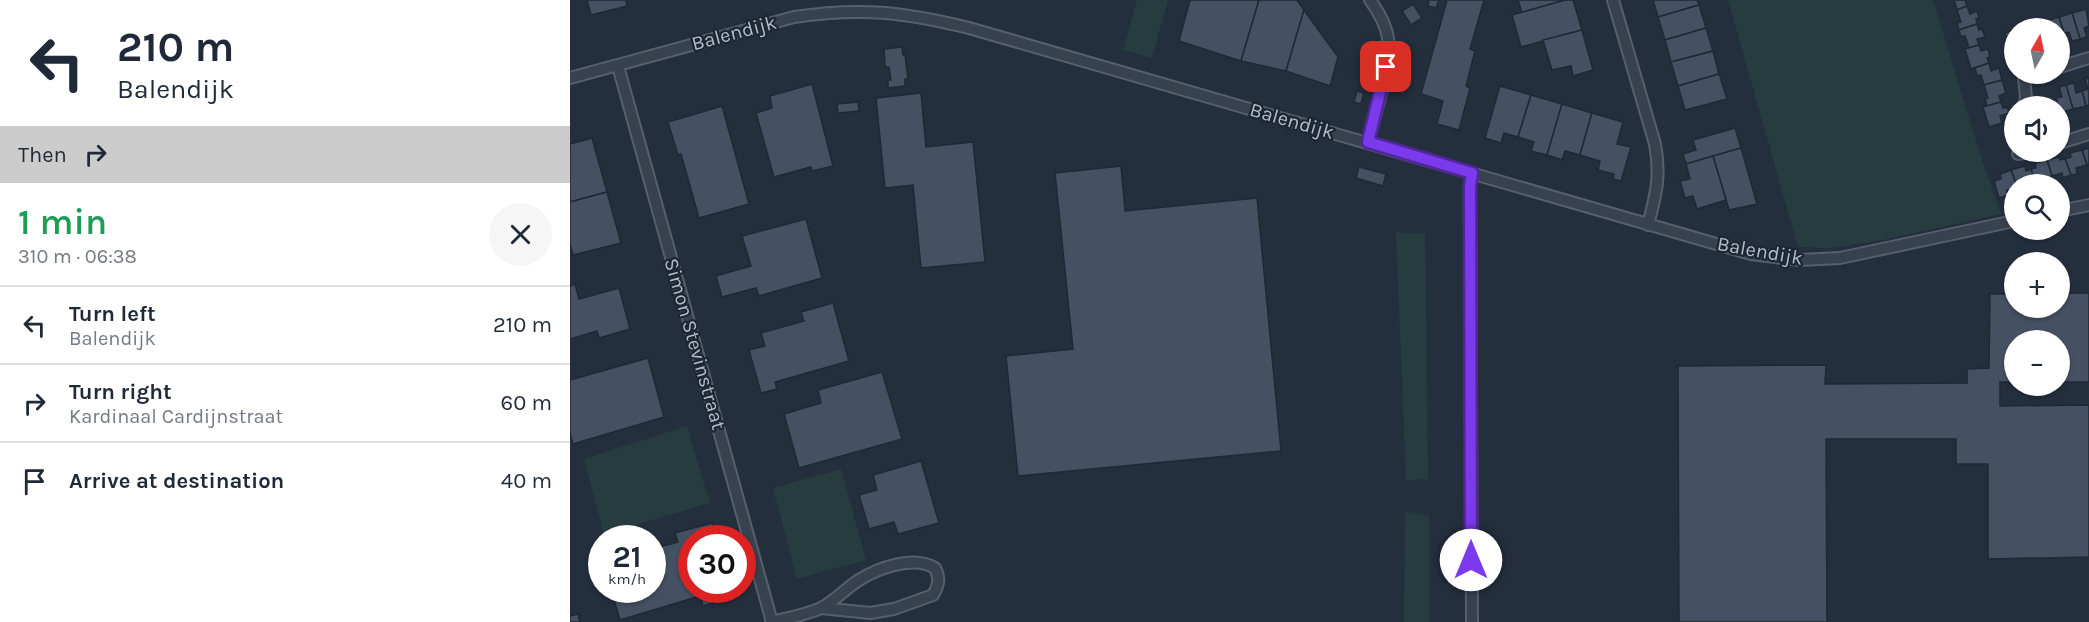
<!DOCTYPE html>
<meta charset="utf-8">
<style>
body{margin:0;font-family:Karla,sans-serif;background:#f6f6f7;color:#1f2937;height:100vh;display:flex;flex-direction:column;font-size:22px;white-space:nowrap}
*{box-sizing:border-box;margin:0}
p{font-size:20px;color:#747a83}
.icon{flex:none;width:33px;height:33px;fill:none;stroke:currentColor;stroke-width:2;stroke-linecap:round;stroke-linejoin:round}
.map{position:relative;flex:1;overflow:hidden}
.panel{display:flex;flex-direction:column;background:#fff;width:570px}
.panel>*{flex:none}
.hud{background:#fff;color:#1f2937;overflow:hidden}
.needle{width:39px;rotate:9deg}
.controls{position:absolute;left:1434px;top:18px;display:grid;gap:12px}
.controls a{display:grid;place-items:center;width:66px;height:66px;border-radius:50%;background:#fff;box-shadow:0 2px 4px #0004;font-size:30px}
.speed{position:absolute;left:18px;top:525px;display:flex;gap:12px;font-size:30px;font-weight:700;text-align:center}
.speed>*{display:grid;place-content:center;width:78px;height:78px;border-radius:50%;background:#fff;box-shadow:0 2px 4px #0004;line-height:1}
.speed small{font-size:15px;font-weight:400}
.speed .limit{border:9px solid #d22;background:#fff;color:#111}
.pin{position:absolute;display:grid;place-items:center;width:51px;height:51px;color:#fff;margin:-26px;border-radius:12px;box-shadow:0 3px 9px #0006}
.me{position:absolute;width:66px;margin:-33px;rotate:0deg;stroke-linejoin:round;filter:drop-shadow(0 0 4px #0008)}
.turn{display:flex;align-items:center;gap:21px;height:126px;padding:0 18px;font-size:27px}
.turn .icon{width:78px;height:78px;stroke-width:2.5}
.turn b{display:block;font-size:42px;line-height:51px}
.then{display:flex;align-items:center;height:57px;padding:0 18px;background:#0003;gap:12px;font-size:22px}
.round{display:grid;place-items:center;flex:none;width:63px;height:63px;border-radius:32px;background:#f6f6f7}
.head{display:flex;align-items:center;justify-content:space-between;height:102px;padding:0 18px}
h1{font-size:36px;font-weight:600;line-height:45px;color:#1e9e55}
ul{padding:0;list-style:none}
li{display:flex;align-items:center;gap:18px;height:78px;padding:0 18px;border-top:2px solid #e0e1e3}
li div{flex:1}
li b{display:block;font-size:22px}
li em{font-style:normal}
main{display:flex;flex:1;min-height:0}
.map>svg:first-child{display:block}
.green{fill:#263c3f}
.building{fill:#455162;stroke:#1f2835;stroke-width:1.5}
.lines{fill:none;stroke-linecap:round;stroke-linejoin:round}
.minor-casing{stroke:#565f6c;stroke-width:14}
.minor{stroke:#38414e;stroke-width:10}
.route-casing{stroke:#51269a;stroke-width:15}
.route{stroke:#7c3aed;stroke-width:10}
.labels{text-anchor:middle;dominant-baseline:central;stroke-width:4.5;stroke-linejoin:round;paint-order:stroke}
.street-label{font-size:20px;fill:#b4bcc9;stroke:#1d2633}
</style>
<main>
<section class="panel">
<div class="hud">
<div class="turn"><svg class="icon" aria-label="left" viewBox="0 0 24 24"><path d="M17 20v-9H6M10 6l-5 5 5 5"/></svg><div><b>210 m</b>Balendijk</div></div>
<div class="then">Then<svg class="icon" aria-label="right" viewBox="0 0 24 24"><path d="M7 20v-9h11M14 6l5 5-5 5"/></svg></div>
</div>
<div class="head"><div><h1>1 min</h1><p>310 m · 06:38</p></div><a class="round"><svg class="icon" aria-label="close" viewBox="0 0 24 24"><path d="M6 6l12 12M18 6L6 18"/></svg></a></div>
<ul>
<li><svg class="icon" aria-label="left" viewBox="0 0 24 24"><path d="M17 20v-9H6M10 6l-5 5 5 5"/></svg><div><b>Turn left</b><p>Balendijk</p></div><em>210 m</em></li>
<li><svg class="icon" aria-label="right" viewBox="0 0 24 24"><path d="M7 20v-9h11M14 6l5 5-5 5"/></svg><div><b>Turn right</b><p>Kardinaal Cardijnstraat</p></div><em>60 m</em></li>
<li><svg class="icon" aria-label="arrive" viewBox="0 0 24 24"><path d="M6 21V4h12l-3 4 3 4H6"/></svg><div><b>Arrive at destination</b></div><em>40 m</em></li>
</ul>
</section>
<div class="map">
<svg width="1519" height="622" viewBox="0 0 1519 622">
<rect width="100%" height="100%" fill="#242f3e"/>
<!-- green -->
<g class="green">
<path d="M567,0H598L582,58L553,50Z"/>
<path d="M1158,0H1363L1411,157L1431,214L1313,240L1262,248L1228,247Z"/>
<path d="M826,232L855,234L858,479L836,480Z"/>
<path d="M117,426L140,503L34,534L14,459Z"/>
<path d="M271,469L296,560L227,579L203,488Z"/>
<path d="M835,511L859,516V622H834Z"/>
</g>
<!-- building -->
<g class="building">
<path d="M17,0H56L57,6L21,15Z"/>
<path d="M620,0H689L671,61L609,41Z"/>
<path d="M689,0H727L734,10L716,71L671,61Z"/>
<path d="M859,0H869L866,8L858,6Z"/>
<path d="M877,0H914L900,49L905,51L896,86L900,88L889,130L867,124L873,101L851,94Z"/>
<path d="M948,0H995L952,13Z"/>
<path d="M995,0H1003L1012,30L951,47L942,15Z"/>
<path d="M1083,0H1127L1129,5L1088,17Z"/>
<path d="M1384,0H1395L1397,6L1387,10Z"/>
<path d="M843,4L852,18L841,25L832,11Z"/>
<path d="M1129,5L1136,28L1095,40L1088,17Z"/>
<path d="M1397,6L1400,14L1407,11L1409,18L1406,19L1407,24L1389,30L1387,23L1391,22L1387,10Z"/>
<path d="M1516,9L1519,26L1514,28L1517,37L1510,39L1502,13Z"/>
<path d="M734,10L768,57L760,86L716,71Z"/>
<path d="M1502,13L1510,39L1502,41L1499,32L1494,33L1489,17Z"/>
<path d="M1489,17L1494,33L1490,35V28H1478L1476,21Z"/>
<path d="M1476,21L1478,28H1461V26Z"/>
<path d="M1407,24L1409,30L1412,29L1415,37L1407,39L1409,45L1399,48L1395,36L1391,37L1389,30Z"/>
<path d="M1136,28L1143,51L1101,62L1095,40Z"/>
<path d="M1012,30L1023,70L1003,76L1001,66L982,70L973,40Z"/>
<path d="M1444,30V48L1440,49L1435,33Z"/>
<path d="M1409,45L1411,51L1418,49L1420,57L1417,58L1419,63L1401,69L1395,49Z"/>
<path d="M332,47L333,55H335L338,79H335V86L318,88V80H321L319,67H315L314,49Z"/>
<path d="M1143,51L1149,74L1108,86L1101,62Z"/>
<path d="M1419,63L1421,71L1429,68L1432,80L1414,85L1411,75L1407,76L1405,68Z"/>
<path d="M1149,74L1157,99L1115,110L1108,86Z"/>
<path d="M1519,78V105L1516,106L1512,91L1518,89L1515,79Z"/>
<path d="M1432,80L1436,93L1429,96L1431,102L1417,106L1415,99L1418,98L1414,85Z"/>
<path d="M1504,83L1506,93L1512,91L1516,106L1503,109L1496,85Z"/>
<path d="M242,84L263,166L242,171L241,167L204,177L186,113L202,108L200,96Z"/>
<path d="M1496,85L1503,109L1490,113L1486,98L1492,97L1489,87Z"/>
<path d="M930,86L961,95L948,137L934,133L931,143L915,138Z"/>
<path d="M787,91L794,93L791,104L784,102Z"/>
<path d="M351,93L356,147L403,142L415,262L351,268L343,185L315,188L306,98Z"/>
<path d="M961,95L992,104L977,155L961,151L964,142L948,137Z"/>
<path d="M288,102L289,111L268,113L267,104Z"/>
<path d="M1431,102L1433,108L1437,107L1439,113L1430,116L1432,123L1419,127L1413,107Z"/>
<path d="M992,104L1022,113L1010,155L995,151L992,160L977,155Z"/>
<path d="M152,106L179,204L129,218L111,154L108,155L98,122Z"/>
<path d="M1022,113L1053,122L1047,144L1061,147L1051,181L1043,179L1044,174L1028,170L1030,161L1010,155Z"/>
<path d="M1165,128L1171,148L1116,164L1113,154L1126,150L1123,140Z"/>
<path d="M22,138L37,192L0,202V144Z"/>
<path d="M1171,148L1187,204L1159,210L1143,156Z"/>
<path d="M1519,148V165H1517L1512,150Z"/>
<path d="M1512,150L1517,165L1506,168L1507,174L1501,175L1495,159L1501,157L1500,153Z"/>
<path d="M1143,156L1156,200L1127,209L1123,196L1115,198L1110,181L1120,179L1116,164Z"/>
<path d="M1489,157L1490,160L1495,159L1501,175L1493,178L1492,173L1482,176L1477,160Z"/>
<path d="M1477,160L1482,176L1470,179L1472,184H1465L1461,169L1466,168L1465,163Z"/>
<path d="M551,166L555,211L687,198L711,451L448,476L436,356L503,349L485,173Z"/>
<path d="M1455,166L1456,171L1461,169L1465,184H1446L1441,170Z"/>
<path d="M789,167L816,174L813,186L786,178Z"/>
<path d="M1441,170L1446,184L1444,188L1437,190L1438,195L1429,198L1424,181L1431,179L1430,174Z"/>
<path d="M37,192L51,243L3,255L0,244V202Z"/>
<path d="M236,219L252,278L189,296L186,288L152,297L146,276L181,266L172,236Z"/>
<path d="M5,284L9,299L49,288L60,329L29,338L27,331L0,339V286Z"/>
<path d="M1490,293H1519V382H1490V340H1444V382H1430V406L1519,405V557L1418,559V464H1386V439H1256L1257,622H1109L1108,366L1256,365L1255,384L1397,383V369L1419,368L1420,294H1444V308H1490Z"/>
<path d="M263,303L279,361L205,382L207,389L191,393L179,350L195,346L191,333L234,321L231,312Z"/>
<path d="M78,358L94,417L3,444L0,433V380Z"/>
<path d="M312,372L332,439L229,468L214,414L251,403L248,390Z"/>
<path d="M351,461L369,523L328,534L324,522L299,529L289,495L307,490L303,475Z"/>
<path d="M142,523L146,538H122V590H155L157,599L133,606L130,596L50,620L41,590H82V549L108,542L105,533Z"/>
<path d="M8,614L10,622H0V616Z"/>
</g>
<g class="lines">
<!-- minor casing -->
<g class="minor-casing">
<g id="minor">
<path d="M1043,0L1085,144C1091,176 1086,194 1078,225"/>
<path d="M48,66L202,622"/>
<path d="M1490,67L1519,58"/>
<path d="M0,78L224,17C290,7 334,12 399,28L1181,254L1229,260L1270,258L1444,221"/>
<path d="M1454,106L1456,98L1454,77L1468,74"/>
<path d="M798,142C805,113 821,67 818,38C816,25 808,11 800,0"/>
<path d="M1490,143L1519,134"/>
<path d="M1448,152V154L1460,152"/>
<path d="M1490,211L1519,205"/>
<path d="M201,622C217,618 236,615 251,608C265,601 276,588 289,580C308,568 344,555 365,568C370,578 369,585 363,595L324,609L300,613L251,608"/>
<path d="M902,622L900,185L902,173"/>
</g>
</g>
<!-- minor -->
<use href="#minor" class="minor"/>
</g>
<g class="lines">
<!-- route casing -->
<g class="route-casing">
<path id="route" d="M816,67L798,142L902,173L900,186L901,560"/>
</g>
<!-- route -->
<use href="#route" class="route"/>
</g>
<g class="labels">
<!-- street labels -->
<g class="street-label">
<text transform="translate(164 33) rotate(-15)">Balendijk</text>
<text transform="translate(722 121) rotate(16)">Balendijk</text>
<text transform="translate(1190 251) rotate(10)">Balendijk</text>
<text transform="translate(125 344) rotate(74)">Simon Stevinstraat</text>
</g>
</g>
</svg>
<div class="controls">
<a><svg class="needle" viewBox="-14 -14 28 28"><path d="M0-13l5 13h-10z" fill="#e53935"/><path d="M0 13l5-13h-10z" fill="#747a83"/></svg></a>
<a><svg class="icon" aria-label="sound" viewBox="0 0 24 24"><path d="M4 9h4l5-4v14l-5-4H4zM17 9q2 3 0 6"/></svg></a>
<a><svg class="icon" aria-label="search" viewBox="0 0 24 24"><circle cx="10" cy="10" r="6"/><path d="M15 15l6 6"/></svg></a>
<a>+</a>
<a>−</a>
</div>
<div class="speed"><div>21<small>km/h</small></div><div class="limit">30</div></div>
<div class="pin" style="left:816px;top:67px;background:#d93025"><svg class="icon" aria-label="arrive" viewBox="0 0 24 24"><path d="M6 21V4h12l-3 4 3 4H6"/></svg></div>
<svg class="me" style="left:901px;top:560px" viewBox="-20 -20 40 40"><circle r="19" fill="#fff"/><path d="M0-13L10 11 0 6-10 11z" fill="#7c3aed"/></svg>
</div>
</main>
